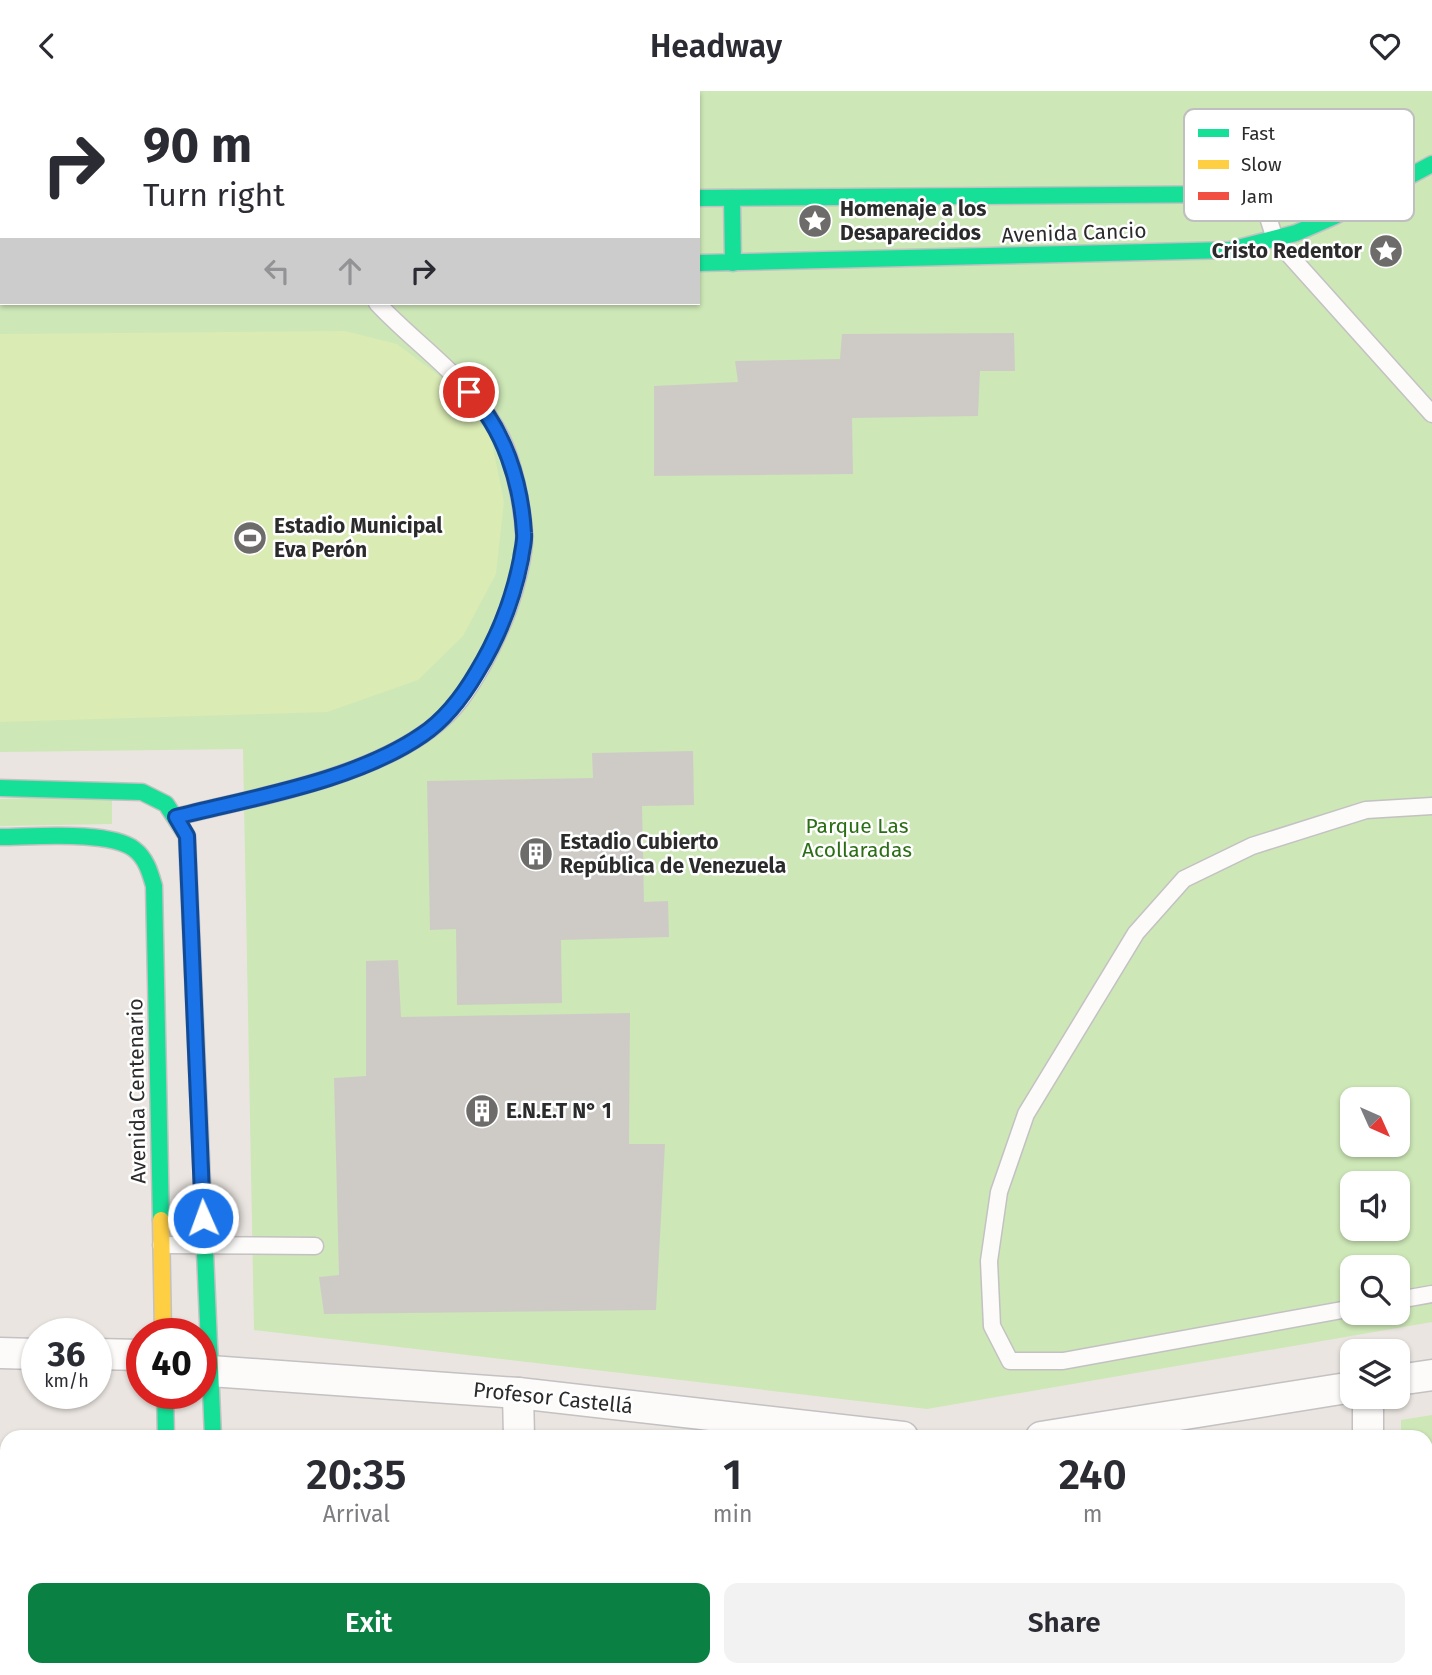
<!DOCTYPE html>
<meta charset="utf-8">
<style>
body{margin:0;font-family:"Fira Sans",sans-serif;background:#f2f2f3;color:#2b2b33;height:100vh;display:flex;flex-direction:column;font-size:26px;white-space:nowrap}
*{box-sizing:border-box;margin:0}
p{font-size:23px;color:#7c7c81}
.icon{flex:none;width:38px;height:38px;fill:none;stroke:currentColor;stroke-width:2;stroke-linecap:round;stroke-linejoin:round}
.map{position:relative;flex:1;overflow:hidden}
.sheet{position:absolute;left:0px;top:1339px;width:1433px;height:247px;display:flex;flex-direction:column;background:#fff;border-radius:21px 21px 0 0;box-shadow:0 2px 5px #0004}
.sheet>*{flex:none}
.hud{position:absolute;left:0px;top:0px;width:700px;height:214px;box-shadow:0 2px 5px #0004;background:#fff;color:#2b2b33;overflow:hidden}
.needle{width:46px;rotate:135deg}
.fabs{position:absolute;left:1340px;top:996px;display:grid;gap:14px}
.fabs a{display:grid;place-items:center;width:70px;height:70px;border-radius:14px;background:#fff;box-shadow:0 2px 5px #0004;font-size:35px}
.speed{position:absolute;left:21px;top:1227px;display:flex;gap:14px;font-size:35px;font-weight:700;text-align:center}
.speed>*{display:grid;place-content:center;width:91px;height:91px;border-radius:50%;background:#fff;box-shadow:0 2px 5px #0004;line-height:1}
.speed small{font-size:18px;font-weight:400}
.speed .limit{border:10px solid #d22;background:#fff;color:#111}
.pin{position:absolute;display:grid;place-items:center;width:60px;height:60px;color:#fff;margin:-30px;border:4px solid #fff;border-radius:50%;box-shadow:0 2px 7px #0007}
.me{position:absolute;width:77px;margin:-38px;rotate:358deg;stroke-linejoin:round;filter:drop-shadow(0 0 5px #0008)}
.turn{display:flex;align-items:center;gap:24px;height:147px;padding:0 28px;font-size:32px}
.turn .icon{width:91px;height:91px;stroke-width:2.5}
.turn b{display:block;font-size:49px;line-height:60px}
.lanes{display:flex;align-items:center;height:66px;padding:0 28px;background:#0003;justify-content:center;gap:35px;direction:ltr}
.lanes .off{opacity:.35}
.eta{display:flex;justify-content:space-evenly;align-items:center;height:119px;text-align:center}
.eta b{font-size:42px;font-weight:600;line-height:49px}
.button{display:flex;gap:14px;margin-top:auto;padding:14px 28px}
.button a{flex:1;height:80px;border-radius:14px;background:#0b8043;color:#fff;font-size:28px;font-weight:600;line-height:80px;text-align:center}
.button a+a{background:#f2f2f3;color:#2b2b33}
header{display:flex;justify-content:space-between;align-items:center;height:91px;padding:0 28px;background:#fff;font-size:32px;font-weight:600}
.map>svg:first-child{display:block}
.green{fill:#cde7b7;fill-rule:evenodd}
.pitch{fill:#daebb4}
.building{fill:#cecbc7}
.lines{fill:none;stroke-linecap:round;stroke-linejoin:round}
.lane-casing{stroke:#c3c1c2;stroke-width:19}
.street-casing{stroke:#c3c1c2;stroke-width:33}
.fast-casing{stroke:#c3c1c2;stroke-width:19}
.slow-casing{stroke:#c3c1c2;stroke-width:19}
.jam-casing{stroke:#c3c1c2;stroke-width:19}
.path{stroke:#c8c7c7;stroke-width:4.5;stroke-dasharray:5 3.5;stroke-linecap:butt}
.lane{stroke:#fcfbfa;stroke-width:16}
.street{stroke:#fcfbfa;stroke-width:30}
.fast{stroke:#16e098;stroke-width:16}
.slow{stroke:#ffcf43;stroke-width:16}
.jam{stroke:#f24e42;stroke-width:16}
.route-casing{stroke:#114b97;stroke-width:18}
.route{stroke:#1a73e8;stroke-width:12}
.labels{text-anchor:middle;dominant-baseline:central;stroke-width:5;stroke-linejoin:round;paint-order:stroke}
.poi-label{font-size:21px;font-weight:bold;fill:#2b2b2b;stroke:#fff;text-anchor:start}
.street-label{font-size:21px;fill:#2b2b2b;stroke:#fff}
.park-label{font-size:21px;fill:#2c6e15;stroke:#fff}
.key{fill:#fff;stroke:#bfbfbf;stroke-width:2}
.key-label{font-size:19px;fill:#2b2b2b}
</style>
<header><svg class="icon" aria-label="back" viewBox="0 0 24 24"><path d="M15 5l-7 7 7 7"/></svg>Headway<svg class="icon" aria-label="heart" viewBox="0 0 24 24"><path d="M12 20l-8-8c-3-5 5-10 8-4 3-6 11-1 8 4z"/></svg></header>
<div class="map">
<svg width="1432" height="1584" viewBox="0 0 1432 1584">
<rect width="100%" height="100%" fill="#eae5e0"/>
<!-- green -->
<g class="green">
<path d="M0,0H1432V1231L927,1318L254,1239L243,658L0,661ZM2,2H698V212H2ZM1353,1008H1398V1054H1353ZM1353,1092H1398V1138H1353ZM1353,1176H1398V1222H1353Z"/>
<path d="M112,705V733L0,735V708Z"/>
<path d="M1432,1324V1584H1404V1579L1426,1578V1346H1401V1329Z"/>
</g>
<!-- pitch -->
<path class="pitch" d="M345,240L397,253L454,296L491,347L504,411L496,483L463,545L418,589L327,621L0,631V243Z"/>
<!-- building -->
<g class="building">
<path d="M1014,242L1015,280H980L978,325L852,327L853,383L654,385V295L738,291L735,270L840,268L842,243Z"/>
<path d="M693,660L694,714L642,715L644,811L668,810L669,846L561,849L562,912L457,914L456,838L430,839L427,690L593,687L592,662Z"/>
<path d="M398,869L401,926L630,922L629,1053H665L656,1219L324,1223L319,1186L339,1184L334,987L366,985V870Z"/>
</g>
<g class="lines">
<!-- lane casing -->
<g class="lane-casing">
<g id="lane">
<path d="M245,2L246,0"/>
<path d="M1261,104L1275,148L1432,323"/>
<path d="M176,726C262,704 406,682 461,608C481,581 496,550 508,519C515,500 526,461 524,441C522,413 514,373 502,348C475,292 418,256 377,212"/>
<path d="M161,1154L315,1155"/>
<path d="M1398,1209L1432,1203"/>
<path d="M1353,1217L1063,1270H1010L992,1235L989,1170L999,1101L1026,1023L1136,842L1184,788L1252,755L1366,719L1432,715"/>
</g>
</g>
<!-- street casing -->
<g class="street-casing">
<g id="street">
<path d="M0,1262L37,1263"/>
<path d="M96,1263L142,1264"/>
<path d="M201,1277L210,1280L518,1302L903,1346"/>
<path d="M1398,1289L1432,1284"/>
<path d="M518,1302L519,1346"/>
<path d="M1368,1306V1346"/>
<path d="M1041,1346L1353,1296"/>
<path d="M522,1578L523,1584"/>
<path d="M805,1578V1584"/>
<path d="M1085,1578V1584"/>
<path d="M1372,1578V1584"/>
</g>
</g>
<!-- fast casing -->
<g class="fast-casing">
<g id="fast">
<path d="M698,107L1244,103"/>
<path d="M732,107L733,172"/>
<path d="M0,116H2"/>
<path d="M698,172L1230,159L1296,142L1335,125L1432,73"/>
<path d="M0,697L142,701L166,713L187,745L213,1346"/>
<path d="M0,746C32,746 109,739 134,758C146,767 150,781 154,795L161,1129"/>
<path d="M165,1302L166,1346"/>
<path d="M176,1578V1584"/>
<path d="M224,1578L225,1584"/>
</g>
</g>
<!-- slow casing -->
<g class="slow-casing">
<g id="slow">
<path d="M1244,103H1269L1399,78"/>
<path d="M161,1129L163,1242"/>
</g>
</g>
<!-- jam casing -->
<g class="jam-casing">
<path id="jam" d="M0,181H2"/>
</g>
<!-- path -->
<g class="path">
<path d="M40,0L42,2"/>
<path d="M159,0V2"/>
</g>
<!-- lane -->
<use href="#lane" class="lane"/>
<!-- street -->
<use href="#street" class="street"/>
<!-- fast -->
<use href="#fast" class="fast"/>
<!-- slow -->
<use href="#slow" class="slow"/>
<!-- jam -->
<use href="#jam" class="jam"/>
</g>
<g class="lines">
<!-- route casing -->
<g class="route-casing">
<path id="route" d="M203,1127L187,745L176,726C255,706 355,690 422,644C446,628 463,605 477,581C499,545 513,509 521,468C522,459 525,450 524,442C521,391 504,338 469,301"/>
</g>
<!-- route -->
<use href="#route" class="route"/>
</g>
<!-- icons -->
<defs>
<g id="sight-disc" transform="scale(1.75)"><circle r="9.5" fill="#6e6c6a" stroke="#fff"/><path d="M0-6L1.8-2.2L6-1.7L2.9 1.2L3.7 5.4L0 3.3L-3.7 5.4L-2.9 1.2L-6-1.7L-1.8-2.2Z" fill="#fff"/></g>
<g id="stadium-disc" transform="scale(1.75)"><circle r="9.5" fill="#6e6c6a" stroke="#fff"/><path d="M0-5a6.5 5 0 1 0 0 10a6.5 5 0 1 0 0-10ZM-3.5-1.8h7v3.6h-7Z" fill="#fff"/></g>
<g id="building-disc" transform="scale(1.75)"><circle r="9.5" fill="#6e6c6a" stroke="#fff"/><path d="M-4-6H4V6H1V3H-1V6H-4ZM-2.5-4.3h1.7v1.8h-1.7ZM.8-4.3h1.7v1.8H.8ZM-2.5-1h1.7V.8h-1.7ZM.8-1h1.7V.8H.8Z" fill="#fff"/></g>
</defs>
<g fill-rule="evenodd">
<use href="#sight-disc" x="815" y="130"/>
<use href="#sight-disc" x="1386" y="160"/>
<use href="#stadium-disc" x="250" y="447"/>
<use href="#building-disc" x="536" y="763"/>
<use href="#building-disc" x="482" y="1020"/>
</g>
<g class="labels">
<!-- poi labels -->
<g class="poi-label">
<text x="840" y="118">Homenaje a los<tspan x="840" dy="24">Desaparecidos</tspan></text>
<text x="1362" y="160" text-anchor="end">Cristo Redentor</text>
<text x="274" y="435">Estadio Municipal<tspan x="274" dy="24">Eva Perón</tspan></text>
<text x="560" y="751">Estadio Cubierto<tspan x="560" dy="24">República de Venezuela</tspan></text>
<text x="506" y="1020">E.N.E.T N° 1</text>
</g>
<!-- street labels -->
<g class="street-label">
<text transform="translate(1074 142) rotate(-2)">Avenida Cancio</text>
<text transform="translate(137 1000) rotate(-91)">Avenida Centenario</text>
<text transform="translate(553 1307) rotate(6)">Profesor Castellá</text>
</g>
<!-- park labels -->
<g class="park-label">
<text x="857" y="735">Parque Las<tspan x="857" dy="24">Acollaradas</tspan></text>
</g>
</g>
<!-- legend -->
<rect x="1184" y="18" width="230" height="112" rx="10" class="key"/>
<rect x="1198" y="38" width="31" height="8" fill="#16e098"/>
<rect x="1198" y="69" width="31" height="9" fill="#ffcf43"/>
<rect x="1198" y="101" width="31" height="8" fill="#f24e42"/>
<g class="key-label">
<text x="1241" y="49">Fast</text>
<text x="1241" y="80">Slow</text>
<text x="1241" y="112">Jam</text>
</g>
</svg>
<div class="fabs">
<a><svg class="needle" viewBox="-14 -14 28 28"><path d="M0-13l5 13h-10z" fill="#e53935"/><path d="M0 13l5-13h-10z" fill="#7c7c81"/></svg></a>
<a><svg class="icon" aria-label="sound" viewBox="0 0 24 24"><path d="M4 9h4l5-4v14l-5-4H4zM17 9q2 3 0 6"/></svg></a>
<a><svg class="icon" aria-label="search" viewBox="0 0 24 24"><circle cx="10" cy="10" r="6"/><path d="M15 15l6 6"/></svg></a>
<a><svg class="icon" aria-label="layers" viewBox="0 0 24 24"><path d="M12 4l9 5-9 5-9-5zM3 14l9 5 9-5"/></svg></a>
</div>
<div class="speed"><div>36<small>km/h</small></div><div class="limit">40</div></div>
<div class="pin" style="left:469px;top:301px;background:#d93025"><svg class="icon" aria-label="arrive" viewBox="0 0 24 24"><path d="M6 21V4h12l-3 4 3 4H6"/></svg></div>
<svg class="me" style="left:203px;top:1127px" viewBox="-20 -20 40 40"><circle r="17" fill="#1a73e8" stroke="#fff" stroke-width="3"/><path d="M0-11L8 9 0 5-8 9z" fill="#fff"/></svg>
<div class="hud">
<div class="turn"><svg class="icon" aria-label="right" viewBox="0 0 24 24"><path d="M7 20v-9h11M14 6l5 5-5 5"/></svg><div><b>90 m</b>Turn right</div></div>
<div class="lanes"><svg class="icon off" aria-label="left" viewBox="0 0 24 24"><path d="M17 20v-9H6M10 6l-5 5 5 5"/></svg><svg class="icon off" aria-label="ahead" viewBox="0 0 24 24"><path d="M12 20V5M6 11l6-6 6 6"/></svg><svg class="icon" aria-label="right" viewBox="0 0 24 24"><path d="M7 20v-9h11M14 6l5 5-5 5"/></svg></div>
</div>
<section class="sheet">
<div class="eta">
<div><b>20:35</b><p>Arrival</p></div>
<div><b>1</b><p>min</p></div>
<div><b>240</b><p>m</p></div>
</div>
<div class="button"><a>Exit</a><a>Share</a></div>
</section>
</div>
